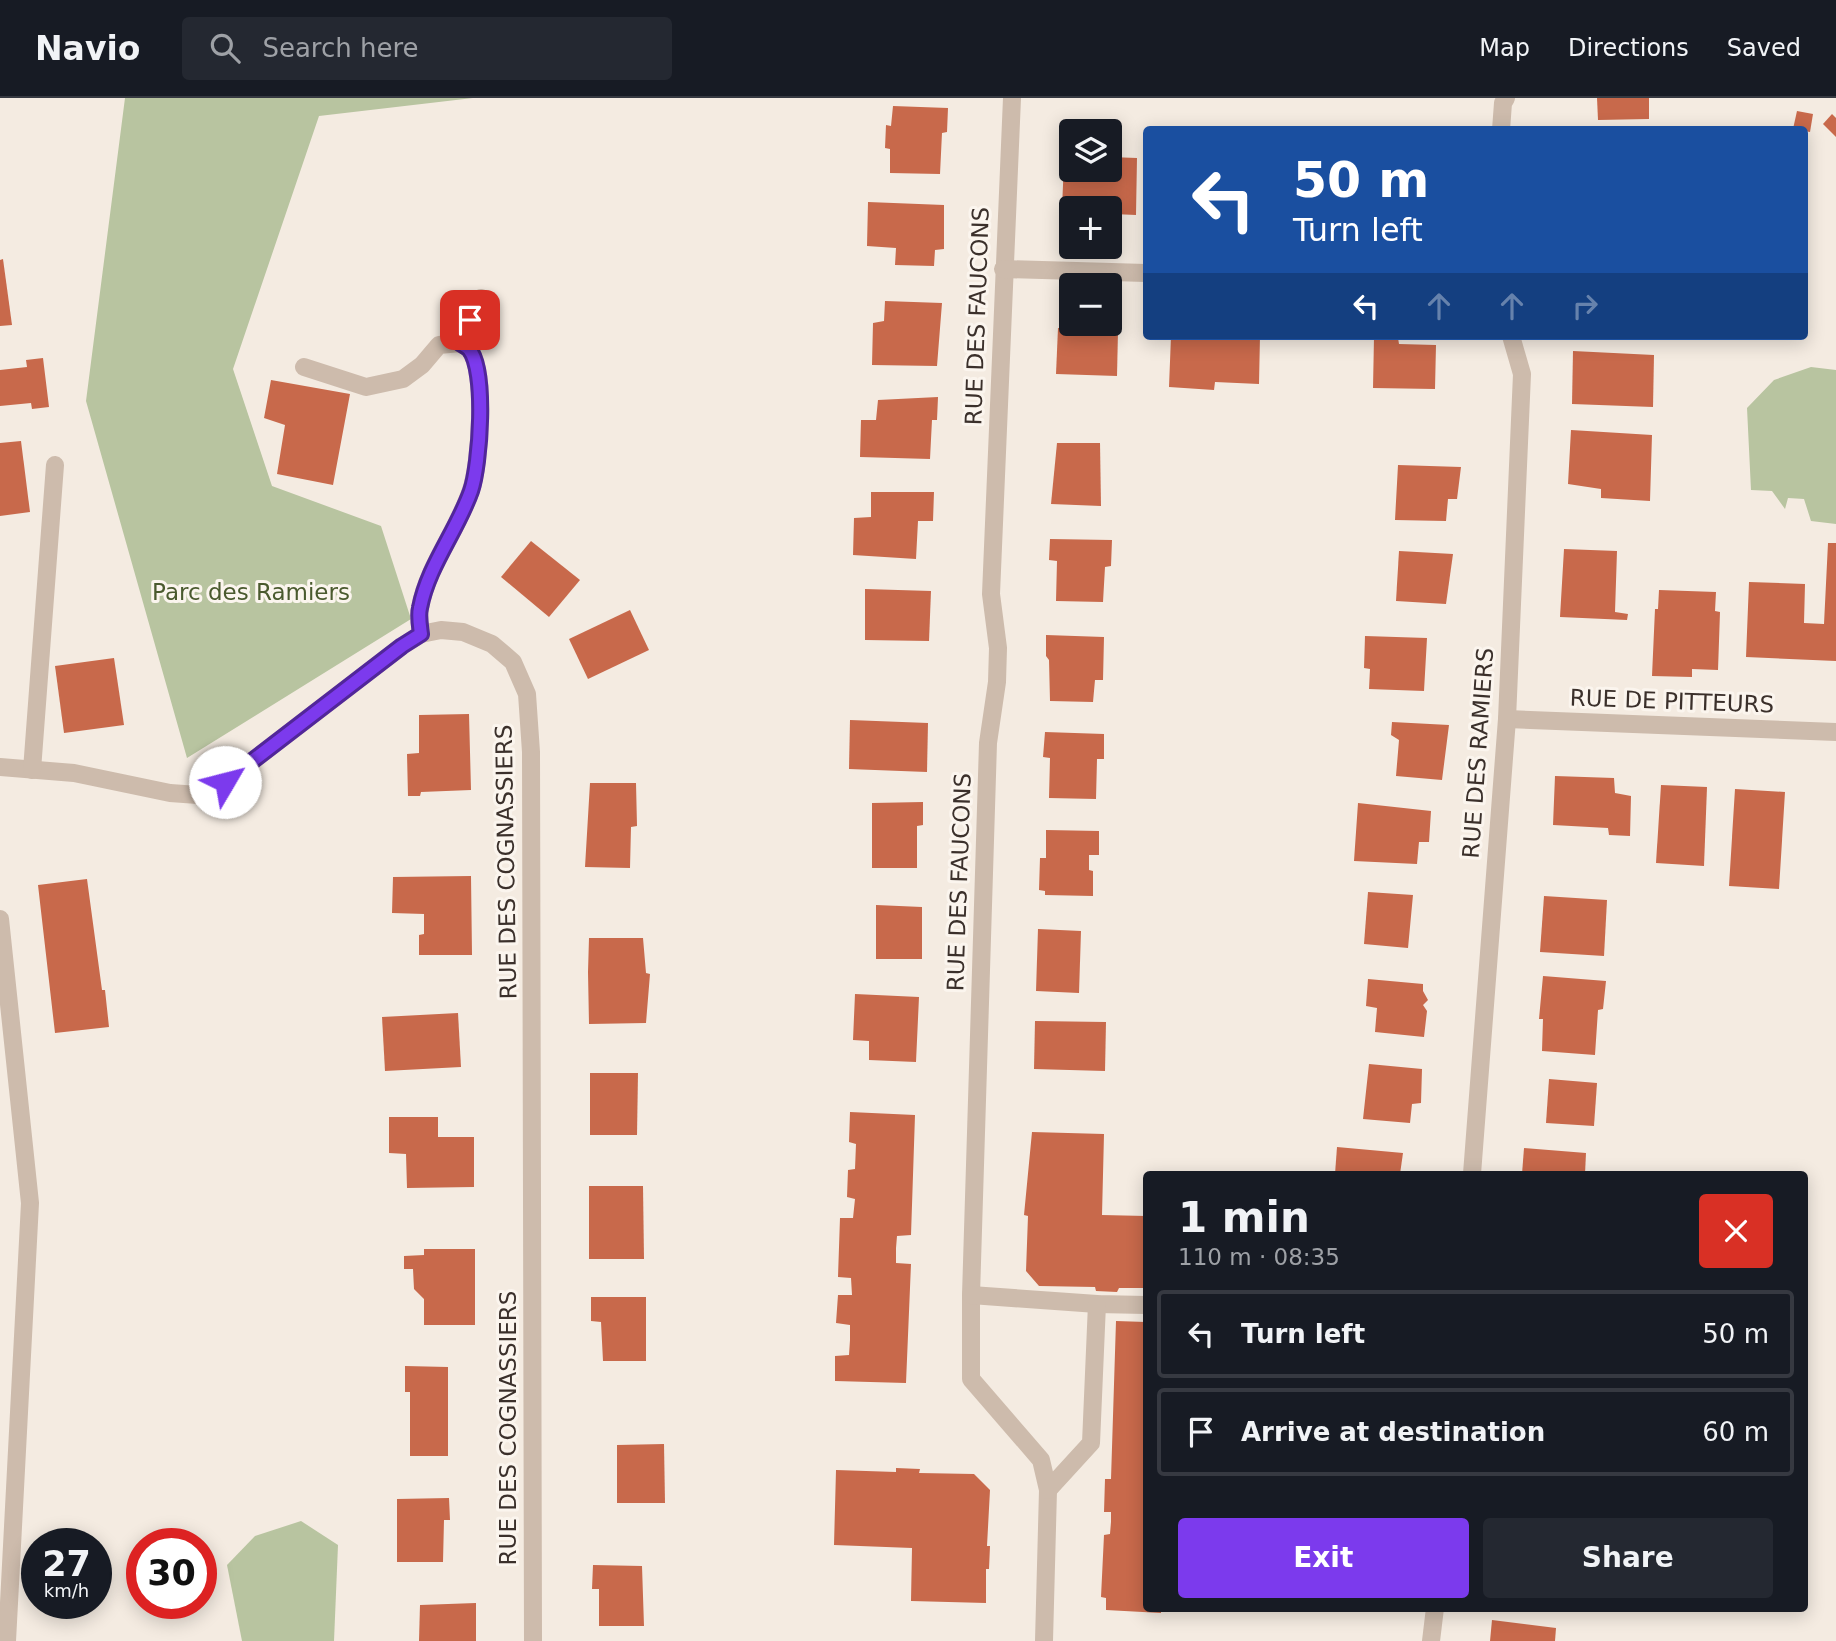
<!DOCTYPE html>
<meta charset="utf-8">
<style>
body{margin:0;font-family:"DejaVu Sans",sans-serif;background:#242831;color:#f1f3f6;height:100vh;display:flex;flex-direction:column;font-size:26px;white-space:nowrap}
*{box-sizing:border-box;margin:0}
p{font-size:23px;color:#9ea1a6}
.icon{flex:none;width:38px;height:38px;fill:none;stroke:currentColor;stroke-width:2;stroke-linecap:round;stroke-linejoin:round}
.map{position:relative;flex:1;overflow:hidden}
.panel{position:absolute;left:1143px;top:1073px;width:665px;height:441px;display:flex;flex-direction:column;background:#171b24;border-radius:7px;box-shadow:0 4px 18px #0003}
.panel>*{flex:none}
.banner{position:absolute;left:1143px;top:28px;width:665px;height:214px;border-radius:7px;box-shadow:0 4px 18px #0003;background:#1a4fa0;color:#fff;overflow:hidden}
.fabs{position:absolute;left:1059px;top:21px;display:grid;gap:14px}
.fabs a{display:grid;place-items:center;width:63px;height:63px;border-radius:7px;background:#171b24;box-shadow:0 4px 18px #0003;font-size:35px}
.speed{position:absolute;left:21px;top:1430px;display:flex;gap:14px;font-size:35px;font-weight:700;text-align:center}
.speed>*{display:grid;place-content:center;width:91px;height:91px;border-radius:50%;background:#171b24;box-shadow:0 4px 18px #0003;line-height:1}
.speed small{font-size:18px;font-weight:400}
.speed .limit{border:10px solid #d22;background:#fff;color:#111}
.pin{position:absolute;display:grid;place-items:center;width:60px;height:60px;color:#fff;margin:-30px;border-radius:14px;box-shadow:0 4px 10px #0006}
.me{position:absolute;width:77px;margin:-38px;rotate:53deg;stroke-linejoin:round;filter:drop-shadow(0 0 5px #0008)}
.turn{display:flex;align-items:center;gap:24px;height:147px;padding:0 35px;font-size:32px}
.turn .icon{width:91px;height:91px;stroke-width:2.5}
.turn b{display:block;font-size:49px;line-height:60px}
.lanes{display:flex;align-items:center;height:66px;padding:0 35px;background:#0003;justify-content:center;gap:35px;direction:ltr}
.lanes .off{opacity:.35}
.round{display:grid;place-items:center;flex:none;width:74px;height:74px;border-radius:7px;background:#242831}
.headline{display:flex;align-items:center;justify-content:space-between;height:119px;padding:0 35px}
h1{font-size:42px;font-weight:700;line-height:52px}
.action{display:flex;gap:14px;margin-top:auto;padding:14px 35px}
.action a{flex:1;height:80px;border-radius:7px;background:#7c3aed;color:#fff;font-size:28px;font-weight:700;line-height:80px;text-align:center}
.action a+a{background:#242831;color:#f1f3f6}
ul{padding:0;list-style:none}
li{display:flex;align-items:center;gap:21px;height:88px;margin:0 14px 10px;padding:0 21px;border:4px solid #363941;border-radius:7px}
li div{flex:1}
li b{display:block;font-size:26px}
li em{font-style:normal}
header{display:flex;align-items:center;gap:42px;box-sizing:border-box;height:98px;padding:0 35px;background:#171b24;border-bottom:2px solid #363941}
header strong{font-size:33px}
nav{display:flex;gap:38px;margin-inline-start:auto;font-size:24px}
.search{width:490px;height:63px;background:#242831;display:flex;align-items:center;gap:18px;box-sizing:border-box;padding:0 24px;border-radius:7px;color:#9ea1a6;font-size:26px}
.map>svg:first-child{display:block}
.green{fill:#b8c4a0}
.building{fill:#c8694b}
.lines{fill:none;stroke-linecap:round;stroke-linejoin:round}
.minor{stroke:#cdbbac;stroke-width:18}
.route-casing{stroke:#51269a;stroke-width:18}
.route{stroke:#7c3aed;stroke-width:12}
.labels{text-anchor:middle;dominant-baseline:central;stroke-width:6;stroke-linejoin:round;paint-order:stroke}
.street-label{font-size:23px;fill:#3b302b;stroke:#fbf5ee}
.park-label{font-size:23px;fill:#4a5a2e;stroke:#fbf5ee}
</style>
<header>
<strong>Navio</strong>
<div class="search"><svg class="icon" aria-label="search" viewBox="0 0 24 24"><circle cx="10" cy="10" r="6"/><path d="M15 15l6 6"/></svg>Search here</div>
<nav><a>Map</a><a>Directions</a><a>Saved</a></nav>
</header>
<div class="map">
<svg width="1836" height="1543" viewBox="0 0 1836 1543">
<rect width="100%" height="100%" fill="#f4ebe1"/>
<!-- green -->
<g class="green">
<path d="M125,0H473L319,18L233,271L272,388L381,428L411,521L187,660L86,303Z"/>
<path d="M1811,269L1836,272V426L1811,423L1804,401L1788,400L1785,411L1772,393L1751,392L1747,310L1774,282Z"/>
<path d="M301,1423L338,1447L334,1543H242L227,1467L255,1438Z"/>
</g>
<!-- building -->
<g class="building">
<path d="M1597,0H1649V21L1598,22Z"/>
<path d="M893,8L948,10L947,34L942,35L940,76L890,75V51L885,50L886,27L891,28Z"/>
<path d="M1797,13L1813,16L1810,34L1793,31Z"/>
<path d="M1832,16L1836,20V39L1823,26Z"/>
<path d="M1110,59L1137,60L1136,117L1113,116L1112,112L1110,110H1062L1064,64H1071V72H1110Z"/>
<path d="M868,104L944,107V151L935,152L934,168L895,167L896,150L867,148Z"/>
<path d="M3,161L12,227L0,228V162Z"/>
<path d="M885,203L942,205L937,268L872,267L873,225L884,223Z"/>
<path d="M1058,230L1118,233L1117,278L1056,276Z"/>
<path d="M1171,238H1260L1259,286L1215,284L1214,292L1169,289Z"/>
<path d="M1374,239L1398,240L1399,246L1436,247L1435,291L1373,290Z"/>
<path d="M1573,253L1654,257L1653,309L1572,306Z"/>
<path d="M43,260L49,309L32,311L31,305L0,308V272L27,269L26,262Z"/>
<path d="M271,282L350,296L333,387L277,376L285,327L264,320Z"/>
<path d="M938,299L937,322H932L930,361L860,359L861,322H876L878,302Z"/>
<path d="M1571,332L1652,337L1650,403L1601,400V391L1568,386Z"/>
<path d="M21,343L30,414L0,418V345Z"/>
<path d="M1057,345H1100L1101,408L1051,406Z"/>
<path d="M1398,367L1461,369L1457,401H1448L1446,423L1395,422Z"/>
<path d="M871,394H934L933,423H918L916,461L853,457L854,420L871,419Z"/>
<path d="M1050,441L1112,442L1111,468L1105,469L1103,504L1056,503L1057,463L1049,462Z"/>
<path d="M531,443L580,482L549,519L501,479Z"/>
<path d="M1828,445H1836V563L1746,559L1749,484L1805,486L1804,525L1824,526Z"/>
<path d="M1564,451L1617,453L1615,514L1628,516L1627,522L1560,519Z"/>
<path d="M1399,453L1453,456L1446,506L1396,503Z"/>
<path d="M865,491L931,493L929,543L865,542Z"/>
<path d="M1659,492L1716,494L1715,513L1720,514L1718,572L1692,571V579L1652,578L1655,511H1658Z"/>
<path d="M630,512L649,552L588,581L569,541Z"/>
<path d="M1046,537L1104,539L1103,582H1095L1093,604L1050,603L1049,562L1046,558Z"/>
<path d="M1365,538L1427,540L1424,593L1369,591L1370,571L1364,570Z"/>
<path d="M114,560L124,627L64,635L55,568Z"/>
<path d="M469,616L471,692L421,694L420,698H408L407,656L419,655V617Z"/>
<path d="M850,622L928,625L927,674L849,671Z"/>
<path d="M1392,624L1449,627L1442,682L1396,678L1399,642L1391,637Z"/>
<path d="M1045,634L1104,636V661H1097L1096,701L1049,700L1050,660L1043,659Z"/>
<path d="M1555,678L1614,680L1615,695L1631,698L1630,738L1609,737L1608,730L1553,727Z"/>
<path d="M590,685H636L637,728L631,729L630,770L585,769Z"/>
<path d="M1661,687L1707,689L1704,768L1656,765Z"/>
<path d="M1735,691L1785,694L1779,791L1729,788Z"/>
<path d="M923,704V727L917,728V770H872V705Z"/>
<path d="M1358,705L1431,713L1429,744H1419L1417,766L1354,763Z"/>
<path d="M1046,732L1099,733V757H1089V772L1093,773V798L1045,797V793L1039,792L1040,760H1046Z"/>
<path d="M471,778L472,857H419V837L424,836V816L392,815L393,779Z"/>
<path d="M87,781L102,892H105L109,929L55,935L38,787Z"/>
<path d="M1368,794L1413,797L1408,850L1364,846Z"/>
<path d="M1544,798L1607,802L1604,858L1540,854Z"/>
<path d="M876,807L922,809V861H876Z"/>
<path d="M1038,831L1081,833L1079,895L1036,893Z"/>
<path d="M589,840H643L646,875L650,876L646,925L589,926L588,874Z"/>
<path d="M1543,878L1606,883L1603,911L1598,912L1595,957L1542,953L1543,921H1539Z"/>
<path d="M1368,881L1423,886V893L1428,902L1423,907L1427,913L1424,939L1375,934L1377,910L1366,908Z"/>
<path d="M855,896L919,899L916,964L869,962V943L853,942Z"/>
<path d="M458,915L461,969L385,973L382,919Z"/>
<path d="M1035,923L1106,924L1105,973L1034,971Z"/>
<path d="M1369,966L1422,971L1421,1005L1412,1006L1410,1025L1363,1021Z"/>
<path d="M590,975H638L637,1037H590Z"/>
<path d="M1549,981L1597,985L1594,1028L1546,1025Z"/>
<path d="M850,1014L915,1017L911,1137L897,1138L896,1150V1165L911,1166L906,1285L835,1283V1258L849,1257L850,1242V1227L836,1225L838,1197H852L851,1180L838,1179L840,1120H853L855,1101L847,1099L848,1072L855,1071L856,1046L849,1044Z"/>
<path d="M389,1019H438V1039H474V1089L407,1090L406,1056L389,1055Z"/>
<path d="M1032,1034L1104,1036L1102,1117L1146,1118V1190H1119L1117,1194L1096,1193L1095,1189L1039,1188L1026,1173L1028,1118L1024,1117Z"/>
<path d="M1337,1049L1403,1055L1400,1076H1335Z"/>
<path d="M1524,1050L1586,1055L1585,1076H1522Z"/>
<path d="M589,1088H643L644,1161H589Z"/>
<path d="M424,1151H475V1227H424V1201L414,1191L413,1171H404V1158L424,1157Z"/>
<path d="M591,1199H646V1263H603L601,1224L591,1223Z"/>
<path d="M1116,1223L1146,1224V1510H1161V1515L1106,1512V1500L1101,1499L1104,1437L1110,1436L1111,1424V1414H1104L1105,1381H1111Z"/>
<path d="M405,1268L448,1269V1358H410V1294H405Z"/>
<path d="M664,1346L665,1405H617V1347Z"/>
<path d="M896,1370L920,1371L919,1375L974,1376L990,1392L987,1448H990L989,1471H986V1505L911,1503L912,1450L834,1447L836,1372L896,1374Z"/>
<path d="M449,1400L450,1422H444L443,1464H397V1401Z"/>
<path d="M593,1467L642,1468L644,1528H599V1491H592Z"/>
<path d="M476,1505V1543H419L420,1507Z"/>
<path d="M1492,1522L1556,1530L1555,1543H1490Z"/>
</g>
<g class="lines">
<!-- minor -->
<g class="minor">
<path d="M1012,0L991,496L998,550L997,584L988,645L971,1197V1281L1041,1362L1048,1392L1044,1543"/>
<path d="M1501,32L1503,5L1506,0"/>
<path d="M1003,171L1146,175"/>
<path d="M460,245L481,200"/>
<path d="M304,269L366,289L403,281L422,267L439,247L460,245C463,247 466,248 469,251C487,272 480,366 471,392C458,432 427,469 420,510C418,518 420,528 421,536"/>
<path d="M1507,621L1836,634"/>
<path d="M0,669L74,675L170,695L198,697L225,684L402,548L421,536L441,532L463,534L492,546L513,564L527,596L531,654L533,1543"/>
<path d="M32,672L55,367"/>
<path d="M0,821L30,1105L7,1543"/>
<path d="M1472,1076L1507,621L1522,276L1511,238"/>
<path d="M971,1197L1097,1206L1146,1207"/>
<path d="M1048,1392L1091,1345L1097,1206"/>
<path d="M1431,1543L1435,1510"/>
</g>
</g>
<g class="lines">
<!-- route casing -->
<g class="route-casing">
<path id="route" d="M225,684L402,548L421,536C420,528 418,518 420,510C428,468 457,433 471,393C480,367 487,272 469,251C466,248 463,247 460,245L470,222"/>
</g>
<!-- route -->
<use href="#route" class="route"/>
</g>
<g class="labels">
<!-- street labels -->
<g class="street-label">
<text transform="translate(977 218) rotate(-88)">RUE DES FAUCONS</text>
<text transform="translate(1672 603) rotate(2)">RUE DE PITTEURS</text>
<text transform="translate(1478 655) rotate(-86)">RUE DES RAMIERS</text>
<text transform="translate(506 764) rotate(-91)">RUE DES COGNASSIERS</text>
<text transform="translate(959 784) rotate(-88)">RUE DES FAUCONS</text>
<text transform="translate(508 1330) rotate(-90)">RUE DES COGNASSIERS</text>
</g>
<!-- park labels -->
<g class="park-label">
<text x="251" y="494">Parc des Ramiers</text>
</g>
</g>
</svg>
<div class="fabs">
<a><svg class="icon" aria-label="layers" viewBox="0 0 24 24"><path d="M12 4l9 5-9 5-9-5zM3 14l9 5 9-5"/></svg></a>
<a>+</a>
<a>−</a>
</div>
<div class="speed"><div>27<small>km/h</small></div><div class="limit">30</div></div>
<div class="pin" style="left:470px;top:222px;background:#d93025"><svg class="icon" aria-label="arrive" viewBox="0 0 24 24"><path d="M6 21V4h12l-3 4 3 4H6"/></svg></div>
<svg class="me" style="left:225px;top:684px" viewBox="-20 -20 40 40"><circle r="19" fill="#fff"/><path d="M0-13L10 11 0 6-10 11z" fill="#7c3aed"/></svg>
<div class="banner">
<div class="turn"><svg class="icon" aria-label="left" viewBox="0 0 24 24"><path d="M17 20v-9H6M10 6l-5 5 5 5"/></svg><div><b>50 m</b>Turn left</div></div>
<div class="lanes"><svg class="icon" aria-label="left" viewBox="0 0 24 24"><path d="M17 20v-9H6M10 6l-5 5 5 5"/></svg><svg class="icon off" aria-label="ahead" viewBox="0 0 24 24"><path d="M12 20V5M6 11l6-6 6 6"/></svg><svg class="icon off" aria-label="ahead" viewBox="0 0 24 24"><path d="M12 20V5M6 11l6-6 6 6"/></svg><svg class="icon off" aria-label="right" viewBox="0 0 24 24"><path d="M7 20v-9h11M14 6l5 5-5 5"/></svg></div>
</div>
<section class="panel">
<div class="headline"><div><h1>1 min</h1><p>110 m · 08:35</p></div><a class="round" style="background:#d93025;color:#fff"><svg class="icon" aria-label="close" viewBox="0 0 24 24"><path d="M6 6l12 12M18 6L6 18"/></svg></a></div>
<ul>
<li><svg class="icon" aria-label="left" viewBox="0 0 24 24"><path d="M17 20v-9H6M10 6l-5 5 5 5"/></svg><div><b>Turn left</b></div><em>50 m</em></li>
<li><svg class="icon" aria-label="arrive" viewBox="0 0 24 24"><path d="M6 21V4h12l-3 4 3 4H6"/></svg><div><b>Arrive at destination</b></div><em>60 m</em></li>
</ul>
<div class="action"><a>Exit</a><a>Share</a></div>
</section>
</div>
